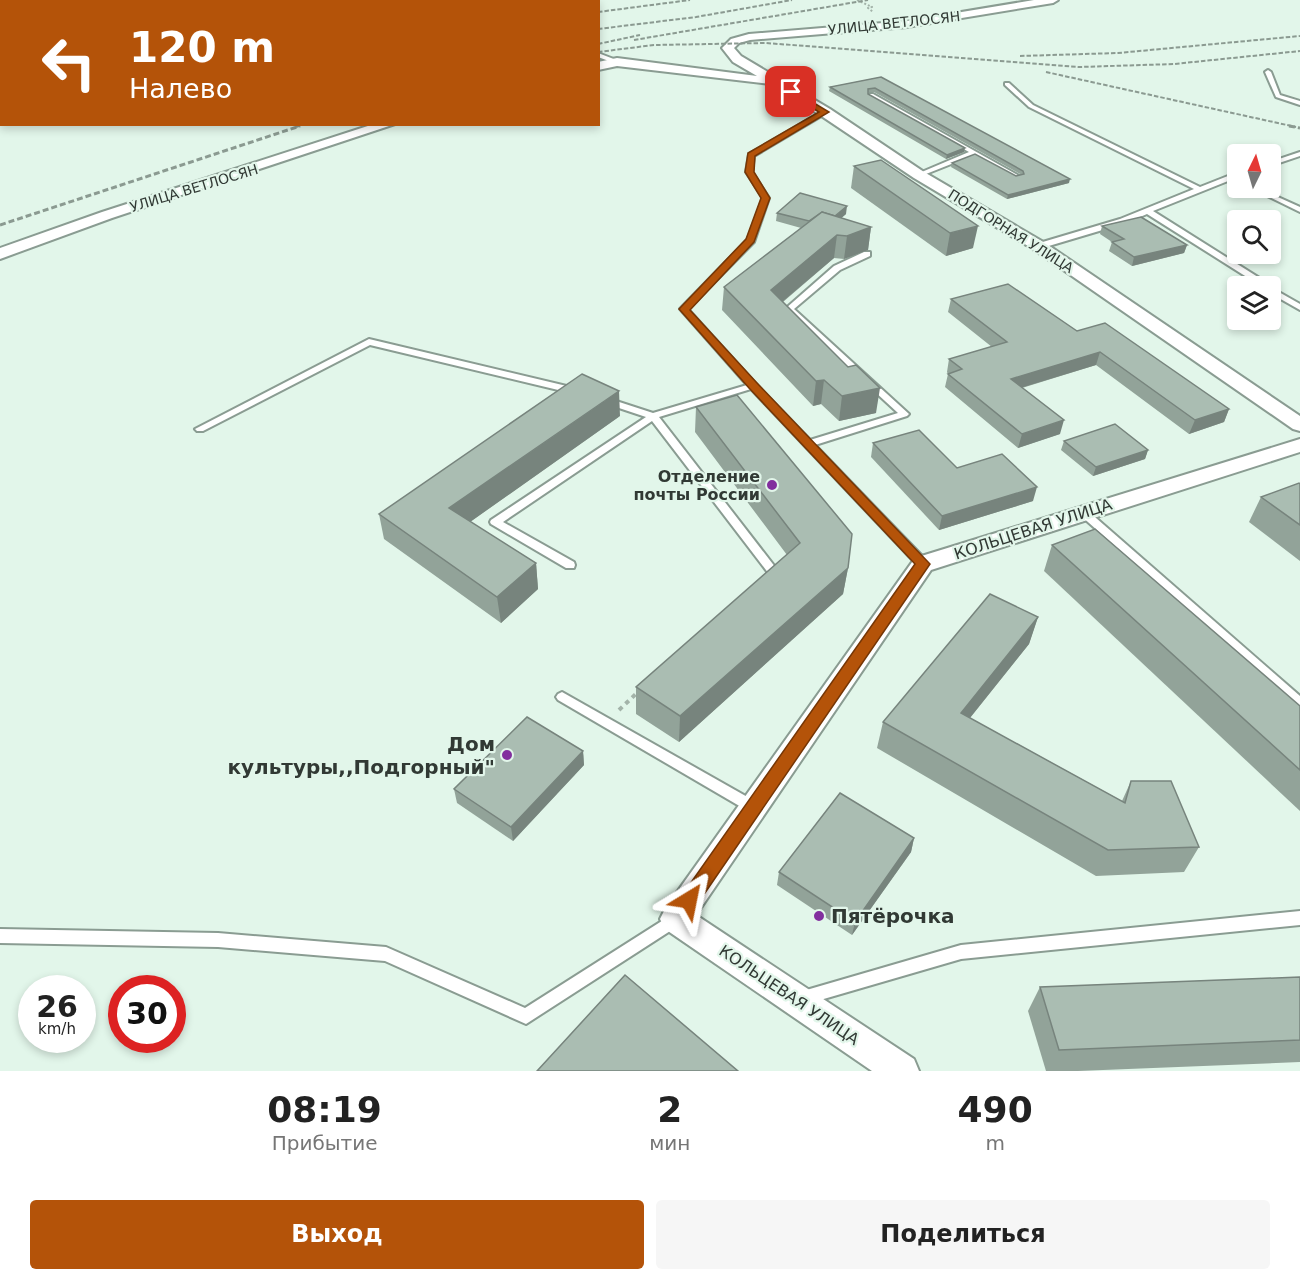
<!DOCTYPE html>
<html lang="ru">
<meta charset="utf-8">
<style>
body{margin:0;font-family:"DejaVu Sans",sans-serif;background:#f6f6f6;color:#222;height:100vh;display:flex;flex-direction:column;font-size:22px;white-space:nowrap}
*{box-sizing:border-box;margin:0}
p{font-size:20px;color:#767676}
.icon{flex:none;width:33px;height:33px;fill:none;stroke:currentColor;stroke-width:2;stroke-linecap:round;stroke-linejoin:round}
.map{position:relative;height:1071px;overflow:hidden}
.sheet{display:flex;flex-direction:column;background:#fff;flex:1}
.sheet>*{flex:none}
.guide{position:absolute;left:0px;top:0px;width:600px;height:126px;box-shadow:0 3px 9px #0003;background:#b45309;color:#fff;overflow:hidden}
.needle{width:39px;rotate:5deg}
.buttons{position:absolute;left:1227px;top:144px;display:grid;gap:12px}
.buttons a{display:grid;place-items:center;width:54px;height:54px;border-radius:6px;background:#fff;box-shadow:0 3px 9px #0003;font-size:30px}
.speed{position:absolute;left:18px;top:975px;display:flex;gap:12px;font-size:30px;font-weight:700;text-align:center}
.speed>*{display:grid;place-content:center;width:78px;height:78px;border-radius:50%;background:#fff;box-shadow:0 3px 9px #0003;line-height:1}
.speed small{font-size:15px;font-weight:400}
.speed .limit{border:9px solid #d22;background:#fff;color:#111}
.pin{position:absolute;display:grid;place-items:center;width:51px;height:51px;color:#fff;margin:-26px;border-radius:12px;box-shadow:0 3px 9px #0006}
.me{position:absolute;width:66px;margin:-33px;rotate:35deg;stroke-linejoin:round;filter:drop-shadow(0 0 4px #0008)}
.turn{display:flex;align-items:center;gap:21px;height:126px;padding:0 30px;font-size:27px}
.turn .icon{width:78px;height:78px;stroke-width:2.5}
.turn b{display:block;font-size:42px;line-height:51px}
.eta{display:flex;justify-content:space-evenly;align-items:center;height:102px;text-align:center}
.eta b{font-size:36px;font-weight:700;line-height:42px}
.button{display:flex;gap:12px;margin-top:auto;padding:12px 30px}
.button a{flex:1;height:69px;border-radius:6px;background:#b45309;color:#fff;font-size:24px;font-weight:700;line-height:69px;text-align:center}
.button a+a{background:#f6f6f6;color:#222}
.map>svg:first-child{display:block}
.green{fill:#8df1bf}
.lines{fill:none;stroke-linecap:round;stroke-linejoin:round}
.lane-casing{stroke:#8a9c92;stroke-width:4}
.street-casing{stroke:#8a9c92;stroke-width:4}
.path-far1{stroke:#a3b3a9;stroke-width:2;stroke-dasharray:2 2;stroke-linecap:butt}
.path{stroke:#a3b3a9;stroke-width:4;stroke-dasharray:4.5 4.5;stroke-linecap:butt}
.lane{fill:#fff;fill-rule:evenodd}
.street{fill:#fff;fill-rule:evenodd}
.rail-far1{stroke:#8b9a91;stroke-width:2;stroke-dasharray:4.5 2;stroke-linecap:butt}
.rail{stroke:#8b9a91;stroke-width:3;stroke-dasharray:6 3;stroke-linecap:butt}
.wall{fill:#92a399}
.shaded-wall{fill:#77847d}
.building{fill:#aabdb2;stroke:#77847d;stroke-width:1.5}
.route{fill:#b45309;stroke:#753606;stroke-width:1.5}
.poi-dot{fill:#822f9e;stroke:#e2f6ea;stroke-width:2}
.labels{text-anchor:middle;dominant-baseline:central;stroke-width:4.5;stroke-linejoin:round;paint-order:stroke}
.far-street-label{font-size:14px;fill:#313934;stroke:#e2f6ea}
.poi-label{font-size:16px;font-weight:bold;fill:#313934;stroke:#e2f6ea;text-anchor:end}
.street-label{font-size:16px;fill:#313934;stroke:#e2f6ea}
.near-poi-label{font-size:20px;font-weight:bold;fill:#313934;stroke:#e2f6ea;text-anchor:end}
</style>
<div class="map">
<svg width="1300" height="1071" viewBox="0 0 1300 1071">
<rect width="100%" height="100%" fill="#e2f6ea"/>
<!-- green -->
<path class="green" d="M69,0H399L54,1Z"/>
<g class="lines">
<!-- lane casing -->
<g class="lane-casing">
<g id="lane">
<path d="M521,0H525L520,2Z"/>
<path d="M598,53L619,61L620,62L617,64L598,57Z"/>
<path d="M1268,70L1271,72L1280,95L1300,101V105L1276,97L1265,72Z"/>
<path d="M1005,83H1009L1033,105L1200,187L1238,172V177L1153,211L1269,284L1270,286H1261L1147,214L1126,223L1042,248H1036V244L1120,219L1194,189L1029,107L1005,85Z"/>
<path d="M869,94H873L1021,177L1016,178L974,155L921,176H917V174L969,152L869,96Z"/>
<path d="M823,111L828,112L754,156L752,172L769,198L754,242L688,309L756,384L810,440L898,413L785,309L834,266L864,252H870V256L840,270L794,309L909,414L907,416L815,445L927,561L928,564L927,567H919L751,389L659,417L779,572L780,575L774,582H766L765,579L769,574L652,421L503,522L574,562L575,565L574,568H566L491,524L490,522L491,520L646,417L604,403L602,401L604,399H610L653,413L747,385L680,309L748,239L763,198L746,172L749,154Z"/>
<path d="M1300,152V156L1270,166V162Z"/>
<path d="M1251,188H1258L1300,207V212Z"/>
<path d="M1270,287L1300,304V310L1270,293Z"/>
<path d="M369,339L575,388L579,391L575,394L370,345L203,431H197L195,429Z"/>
<path d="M1084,510L1088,511L1300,696V708L1296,706L1080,515L1079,513L1080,511Z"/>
<path d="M562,692L758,803L760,807L758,811L753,813L748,811L558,700L556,697L558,694Z"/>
<path d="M1300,911V925L961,959L803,1005L798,1003L795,998L798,993L803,991L961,945Z"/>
<path d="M676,912L681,914L683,919L681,924L526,1024L385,961L218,947L0,943V929L218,933L386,947L525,1008Z"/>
</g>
</g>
<!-- street casing -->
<g class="street-casing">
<g id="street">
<path d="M1034,0H1058L1053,3L907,27L750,40L739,43L734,48L741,56L830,109L924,172L1045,243L1300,416V431L1293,429L1033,249L914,178L820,115L770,84L617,66L598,70V62L617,58L757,76L733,62L722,48L731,39L749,34L907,21Z"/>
<path d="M374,124H395L112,218L0,259V248L102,212Z"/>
<path d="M1300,439V452L931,570L696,915L914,1059L919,1071H872L665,929L660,919L665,909L915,558Z"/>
</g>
</g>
<!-- path-far1 -->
<path class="path-far1" d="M857,0L872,7L868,8L873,12"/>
<!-- path -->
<path class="path" d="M619,710L638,692"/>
<!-- lane -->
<use href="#lane" class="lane"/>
<!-- street -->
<use href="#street" class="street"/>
<!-- rail-far1 -->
<g class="rail-far1">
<path d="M598,12L690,0"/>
<path d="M598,29L696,17L792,0"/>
<path d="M634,40L868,0"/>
<path d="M598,44L640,35"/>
<path d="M598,52L654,45L766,43L1079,67L1174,64L1300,51"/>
<path d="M1020,56L1118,53L1300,36"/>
<path d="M1046,72L1296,127"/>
<path d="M296,127L305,124"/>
</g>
<!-- rail -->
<g class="rail">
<path d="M1289,126L1300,128"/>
<path d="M0,225L300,126"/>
</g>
</g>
<!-- wall -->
<g class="wall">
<path d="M881,77L1069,183L1007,199L951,167L952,163L1016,176L1022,175L874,92H868V94L964,152L946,159L829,91L830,87Z"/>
<path d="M854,166L973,248L946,256L851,188Z"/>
<path d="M777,213L846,214L841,218L871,227L868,250L844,259L834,258L783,302L876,413L839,421L821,404L813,406L722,310L724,287L801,228L776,221Z"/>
<path d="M1102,226L1187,245L1184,253L1132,266L1109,251L1112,242L1100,234Z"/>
<path d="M951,299L1077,331L1229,409L1224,422L1189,434L1096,365L1022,388L1060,434L1018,448L945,387L948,374L947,372L949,359L992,347L948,312Z"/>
<path d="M696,407L848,568L843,594L679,742L636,714V687L787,555L695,432Z"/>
<path d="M620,416L470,522L536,563L538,589L501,623L384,539L379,514Z"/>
<path d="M1064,441L1148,450L1145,459L1093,476L1061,450Z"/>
<path d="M873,443L957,468L1033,501L939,530L871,457Z"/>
<path d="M1300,484V561L1249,522L1261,497Z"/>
<path d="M1052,545L1300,706V811L1044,571Z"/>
<path d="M1038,617L1029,644L970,718L1122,801L1131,781L1199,847L1184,872L1096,876L877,748L883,722Z"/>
<path d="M583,751L584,765L513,841L457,803L454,789Z"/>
<path d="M914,838L911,852L852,935L777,885L779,872Z"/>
<path d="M1300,977V1062L1078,1071H1046L1028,1011L1040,987Z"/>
</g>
<!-- shaded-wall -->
<g class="shaded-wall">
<path d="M965,148L964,152L946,159L947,155Z"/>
<path d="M1070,179L1069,183L1007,199L1008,195Z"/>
<path d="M847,206L846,214L823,234L824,226Z"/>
<path d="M978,226L973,248L946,256L950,233Z"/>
<path d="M871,227L868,250L844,259L847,236Z"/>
<path d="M837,235L834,258L769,313L771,290Z"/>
<path d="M1187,245L1184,253L1132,266L1134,257Z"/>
<path d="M1100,352L1096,365L1007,392L1011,379Z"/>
<path d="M824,380L821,404L813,406L816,381Z"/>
<path d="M880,388L876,413L839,421L842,396Z"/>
<path d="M619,391L620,416L453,534L449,508Z"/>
<path d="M1229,409L1224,422L1189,434L1195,420Z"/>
<path d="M1064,420L1060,434L1018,448L1022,434Z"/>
<path d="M1148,450L1145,459L1093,476L1096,467Z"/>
<path d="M1037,487L1033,501L939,530L942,516Z"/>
<path d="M536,563L538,589L501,623L497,597Z"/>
<path d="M848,568L843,594L679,742L680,716Z"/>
<path d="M1038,617L1029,644L953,739L961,713Z"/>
<path d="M583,751L584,765L513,841L511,827Z"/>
<path d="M914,838L911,852L852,935L855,922Z"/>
</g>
<!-- building -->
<g class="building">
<path d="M881,77L1070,179L1008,195L952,163L975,154L1016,176L1024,174L1023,171L875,88L868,89V94L965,148L947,155L830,87Z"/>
<path d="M881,160L978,226L950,233L854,166Z"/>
<path d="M800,193L847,206L835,216L822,212L809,221L777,213Z"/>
<path d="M822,212L871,227L847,236L837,235L771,290L848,367L856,365L880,388L842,396L824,380L816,381L724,287Z"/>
<path d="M1141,217L1187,245L1134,257L1112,242L1124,239L1102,226Z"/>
<path d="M1008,284L1077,331L1105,323L1229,409L1195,420L1100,352L1011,379L1064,420L1022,434L948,374L962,369L949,359L1007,342L951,299Z"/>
<path d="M582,374L619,391L449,508L536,563L497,597L379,514Z"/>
<path d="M737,395L852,534L848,568L680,716L636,687L800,543L696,407Z"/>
<path d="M1115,424L1148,450L1096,467L1064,441Z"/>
<path d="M919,430L957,468L1002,454L1037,487L942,516L873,443Z"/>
<path d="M1299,483L1300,484V525L1261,497Z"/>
<path d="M1095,529L1300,706V770L1052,545Z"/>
<path d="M990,594L1038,617L961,713L1125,803L1131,781H1171L1199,847L1108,850L883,722Z"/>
<path d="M527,717L583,751L511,827L454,789Z"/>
<path d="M840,793L914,838L855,922L779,872Z"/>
<path d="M625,975L738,1071H537Z"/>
<path d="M1300,977V1040L1059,1050L1040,987Z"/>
</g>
<!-- route -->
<path class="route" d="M789,91H794L829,112L755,156L754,172L770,198L754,242L690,310L757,383L930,564L696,906L689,908L683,906L680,900L683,894L915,564L749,388L679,309L746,239L761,198L745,172L748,153L819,112L789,94Z"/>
<!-- markers -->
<g class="poi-dot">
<circle cx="772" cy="485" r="6"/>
<circle cx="507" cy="755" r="6"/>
<circle cx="819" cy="916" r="6"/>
</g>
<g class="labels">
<!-- far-street labels -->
<g class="far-street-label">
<text transform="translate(894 23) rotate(-6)">УЛИЦА ВЕТЛОСЯН</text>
<text transform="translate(194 188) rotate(-17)">УЛИЦА ВЕТЛОСЯН</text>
<text transform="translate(1011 231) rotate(32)">ПОДГОРНАЯ УЛИЦА</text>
</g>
<!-- poi labels -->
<g class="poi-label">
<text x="760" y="476">Отделение<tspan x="760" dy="18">почты России</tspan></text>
</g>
<!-- street labels -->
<g class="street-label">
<text transform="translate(1033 529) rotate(-18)">КОЛЬЦЕВАЯ УЛИЦА</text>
<text transform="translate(789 995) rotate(34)">КОЛЬЦЕВАЯ УЛИЦА</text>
</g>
<!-- near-poi labels -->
<g class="near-poi-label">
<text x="495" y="744">Дом<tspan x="495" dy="23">культуры,,Подгорный"</tspan></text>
<text x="831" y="916" text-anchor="start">Пятёрочка</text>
</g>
</g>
</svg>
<div class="buttons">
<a><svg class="needle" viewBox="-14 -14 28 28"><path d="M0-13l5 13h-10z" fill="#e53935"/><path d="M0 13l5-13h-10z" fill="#767676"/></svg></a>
<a><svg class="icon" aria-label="search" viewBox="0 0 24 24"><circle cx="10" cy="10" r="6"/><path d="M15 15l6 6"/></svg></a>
<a><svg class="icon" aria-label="layers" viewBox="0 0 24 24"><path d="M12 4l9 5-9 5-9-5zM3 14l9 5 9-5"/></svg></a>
</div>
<div class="speed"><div>26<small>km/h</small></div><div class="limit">30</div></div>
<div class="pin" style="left:791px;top:92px;background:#d93025"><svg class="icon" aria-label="arrive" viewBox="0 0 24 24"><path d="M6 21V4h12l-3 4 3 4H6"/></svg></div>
<svg class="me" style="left:689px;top:900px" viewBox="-20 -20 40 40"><path d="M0-17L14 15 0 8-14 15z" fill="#b45309" stroke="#fff" stroke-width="4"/></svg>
<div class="guide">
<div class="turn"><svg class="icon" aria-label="left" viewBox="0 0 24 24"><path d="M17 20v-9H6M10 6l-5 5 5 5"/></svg><div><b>120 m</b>Налево</div></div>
</div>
</div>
<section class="sheet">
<div class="eta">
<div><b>08:19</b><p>Прибытие</p></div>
<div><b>2</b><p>мин</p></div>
<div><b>490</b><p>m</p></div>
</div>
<div class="button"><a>Выход</a><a>Поделиться</a></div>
</section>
